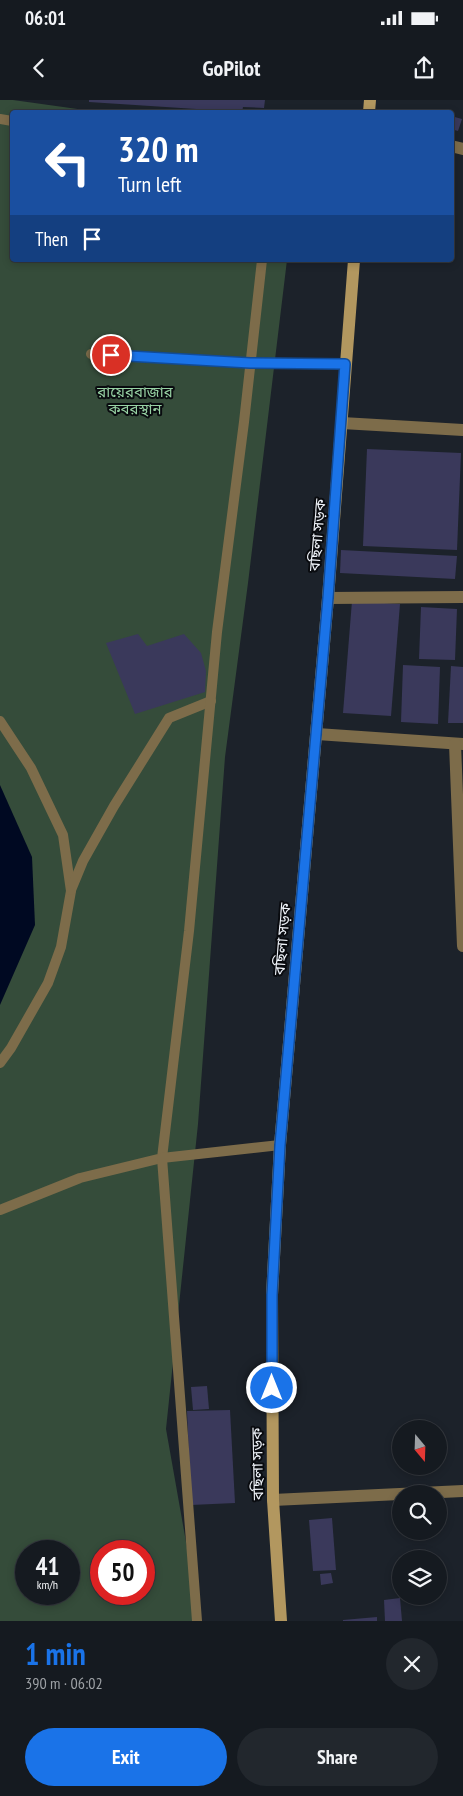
<!DOCTYPE html>
<meta charset="utf-8">
<style>
body{margin:0;font-family:"PT Sans Narrow","Noto Sans Bengali",sans-serif;background:#22272d;color:#f1f3f6;height:100vh;display:flex;flex-direction:column;font-size:19px;white-space:nowrap}
*{box-sizing:border-box;margin:0}
p{font-size:16px;color:#9da1a5}
.icon{flex:none;width:28px;height:28px;fill:none;stroke:currentColor;stroke-width:2;stroke-linecap:round;stroke-linejoin:round}
.map{position:relative;height:1521px;overflow:hidden}
.panel{display:flex;flex-direction:column;background:#151a20;flex:1}
.panel>*{flex:none}
.top-card{position:absolute;left:10px;top:10px;width:444px;height:152px;border-radius:5px;box-shadow:0 2px 8px #0003,0 0 0 1px #34383e;background:#1a4fa0;color:#fff;overflow:hidden}
.needle{width:32px;rotate:161deg}
.controls{position:absolute;left:392px;top:1320px;display:grid;gap:10px}
.controls a{display:grid;place-items:center;width:55px;height:55px;border-radius:50%;background:#151a20;box-shadow:0 2px 8px #0003,0 0 0 1px #34383e;font-size:25px}
.speed{position:absolute;left:15px;top:1440px;display:flex;gap:10px;font-size:25px;font-weight:700;text-align:center}
.speed>*{display:grid;place-content:center;width:65px;height:65px;border-radius:50%;background:#151a20;box-shadow:0 2px 8px #0003,0 0 0 1px #34383e;line-height:1}
.speed small{font-size:12px;font-weight:400}
.speed .limit{border:8px solid #d22;background:#fff;color:#111}
.pin{position:absolute;display:grid;place-items:center;width:42px;height:42px;color:#fff;margin:-21px;border:2px solid #fff;border-radius:50%;box-shadow:0 1px 5px #0007}
.me{position:absolute;width:55px;margin:-28px;rotate:0deg;stroke-linejoin:round;filter:drop-shadow(0 0 4px #0008)}
.turn{display:flex;align-items:center;gap:18px;height:105px;padding:0 25px;font-size:22px}
.turn .icon{width:65px;height:65px;stroke-width:2.5}
.turn b{display:block;font-size:35px;line-height:42px}
.then{display:flex;align-items:center;height:48px;padding:0 25px;background:#0003;gap:10px;font-size:19px}
.round{display:grid;place-items:center;flex:none;width:52px;height:52px;border-radius:26px;background:#22272d}
.summary{display:flex;align-items:center;justify-content:space-between;height:85px;padding:0 25px}
h1{font-size:30px;font-weight:700;line-height:38px;color:#1a73e8}
.primary-button{display:flex;gap:10px;margin-top:auto;padding:10px 25px}
.primary-button a{flex:1;height:58px;border-radius:30px;background:#1a73e8;color:#fff;font-size:20px;font-weight:700;line-height:58px;text-align:center}
.primary-button a+a{background:#22272d;color:#f1f3f6}
.status{display:flex;justify-content:space-between;align-items:center;height:35px;padding:0 25px;background:#151a20;direction:ltr}
.status svg{height:14px;fill:currentColor}
header{display:flex;justify-content:space-between;align-items:center;height:65px;padding:0 25px;background:#151a20;font-size:22px;font-weight:700}
.map>svg:first-child{display:block}
.green{fill:#354c3a;fill-rule:evenodd}
.water{fill:#000922}
.building{fill:#3a395b}
.lines{fill:none;stroke-linecap:round;stroke-linejoin:round}
.lane{stroke:#7d6c4a;stroke-width:10}
.street{stroke:#7d6c4a;stroke-width:12}
.secondary{stroke:#b2975f;stroke-width:12}
.route-casing{stroke:#114b97;stroke-width:12}
.route{stroke:#1a73e8;stroke-width:9}
.labels{text-anchor:middle;dominant-baseline:central;stroke-width:4;stroke-linejoin:round;paint-order:stroke}
.park-label{font-size:15px;fill:#98d2a4;stroke:#090b0f}
.street-label{font-size:15px;fill:#f0f4fa;stroke:#090b0f}
</style>
<div class="status"><b>06:01</b><svg viewBox="0 0 49 12"><path d="M0 12V9h3v3zM5 12V6h3v6zM10 12V3h3v9zM15 12V0h3v12zM26 1h20v11H26zM47 4h2v5h-2z"/></svg></div>
<header><svg class="icon" aria-label="back" viewBox="0 0 24 24"><path d="M15 5l-7 7 7 7"/></svg>GoPilot<svg class="icon" aria-label="share" viewBox="0 0 24 24"><path d="M12 15V3M7 8l5-5 5 5M5 13v7h14v-7"/></svg></header>
<div class="map">
<svg width="463" height="1521" viewBox="0 0 463 1521">
<rect width="100%" height="100%" fill="#1c222a"/>
<!-- green -->
<path class="green" d="M0,0H13L99,12H12V160H287L248,483L225,657L198,1024L166,1329L200,1521H0ZM26,1451H69V1494H26ZM101,1451H144V1494H101Z"/>
<!-- water -->
<path class="water" d="M0,685L32,757L35,825L0,905Z"/>
<!-- building -->
<g class="building">
<path d="M89,0H265L264,8L243,7L242,12L89,2Z"/>
<path d="M451,16L462,19L458,31L451,29Z"/>
<path d="M367,349L461,353L457,450L363,446Z"/>
<path d="M341,450L457,456L455,479L340,473Z"/>
<path d="M352,501L400,504L391,616L343,613Z"/>
<path d="M421,507L457,509L455,560L419,559Z"/>
<path d="M138,534L147,546L184,534L201,553L206,571L205,592L135,614L106,543Z"/>
<path d="M403,565L440,567L438,624L401,622Z"/>
<path d="M451,566L463,567V623H448Z"/>
<path d="M207,1286L209,1309L193,1310L191,1287Z"/>
<path d="M230,1310L235,1403L191,1405L187,1311Z"/>
<path d="M332,1418L336,1470L313,1471L309,1420Z"/>
<path d="M331,1473L333,1483L321,1485L320,1474Z"/>
<path d="M400,1498L402,1521H385L384,1500Z"/>
<path d="M377,1517V1521H343V1520Z"/>
</g>
<g class="lines">
<!-- lane -->
<g class="lane">
<path d="M0,19L12,21"/>
<path d="M91,254L250,263L345,264"/>
<path d="M0,621L31,668L63,735L71,791L61,847L48,883L11,948L0,963"/>
<path d="M71,790L83,761L114,706L169,618L211,601"/>
<path d="M0,1110L80,1078L162,1058L189,831L217,532L244,322L262,160"/>
<path d="M197,1521L162,1058L280,1045"/>
</g>
<!-- street -->
<g class="street">
<path d="M451,46L463,49"/>
<path d="M342,323L463,330"/>
<path d="M328,498L463,497"/>
<path d="M317,634L463,644"/>
<path d="M455,644L463,846"/>
<path d="M273,1400L463,1391"/>
</g>
<!-- secondary -->
<g class="secondary">
<path d="M369,12L370,0"/>
<path d="M281,1521L273,1400L272,1195L280,1045L328,498L354,160"/>
</g>
</g>
<g class="lines">
<!-- route casing -->
<g class="route-casing">
<path id="route" d="M111,255L250,263L345,264L328,498L280,1045L272,1195V1288"/>
</g>
<!-- route -->
<use href="#route" class="route"/>
</g>
<g class="labels">
<!-- park labels -->
<g class="park-label">
<text x="135" y="291">রায়েরবাজার<tspan x="135" dy="17">কবরস্থান</tspan></text>
</g>
<!-- street labels -->
<g class="street-label">
<text transform="translate(317 435) rotate(-85)">বছিলা সড়ক</text>
<text transform="translate(282 839) rotate(-85)">বছিলা সড়ক</text>
<text transform="translate(257 1364) rotate(-91)">বছিলা সড়ক</text>
</g>
</g>
</svg>
<div class="controls">
<a><svg class="needle" viewBox="-14 -14 28 28"><path d="M0-13l5 13h-10z" fill="#e53935"/><path d="M0 13l5-13h-10z" fill="#9da1a5"/></svg></a>
<a><svg class="icon" aria-label="search" viewBox="0 0 24 24"><circle cx="10" cy="10" r="6"/><path d="M15 15l6 6"/></svg></a>
<a><svg class="icon" aria-label="layers" viewBox="0 0 24 24"><path d="M12 4l9 5-9 5-9-5zM3 14l9 5 9-5"/></svg></a>
</div>
<div class="speed"><div>41<small>km/h</small></div><div class="limit">50</div></div>
<div class="pin" style="left:111px;top:255px;background:#d93025"><svg class="icon" aria-label="arrive" viewBox="0 0 24 24"><path d="M6 21V4h12l-3 4 3 4H6"/></svg></div>
<svg class="me" style="left:272px;top:1288px" viewBox="-20 -20 40 40"><circle r="17" fill="#1a73e8" stroke="#fff" stroke-width="3"/><path d="M0-11L8 9 0 5-8 9z" fill="#fff"/></svg>
<div class="top-card">
<div class="turn"><svg class="icon" aria-label="left" viewBox="0 0 24 24"><path d="M17 20v-9H6M10 6l-5 5 5 5"/></svg><div><b>320 m</b>Turn left</div></div>
<div class="then">Then<svg class="icon" aria-label="arrive" viewBox="0 0 24 24"><path d="M6 21V4h12l-3 4 3 4H6"/></svg></div>
</div>
</div>
<section class="panel">
<div class="summary"><div><h1>1 min</h1><p>390 m · 06:02</p></div><a class="round"><svg class="icon" aria-label="close" viewBox="0 0 24 24"><path d="M6 6l12 12M18 6L6 18"/></svg></a></div>
<div class="primary-button"><a>Exit</a><a>Share</a></div>
</section>
